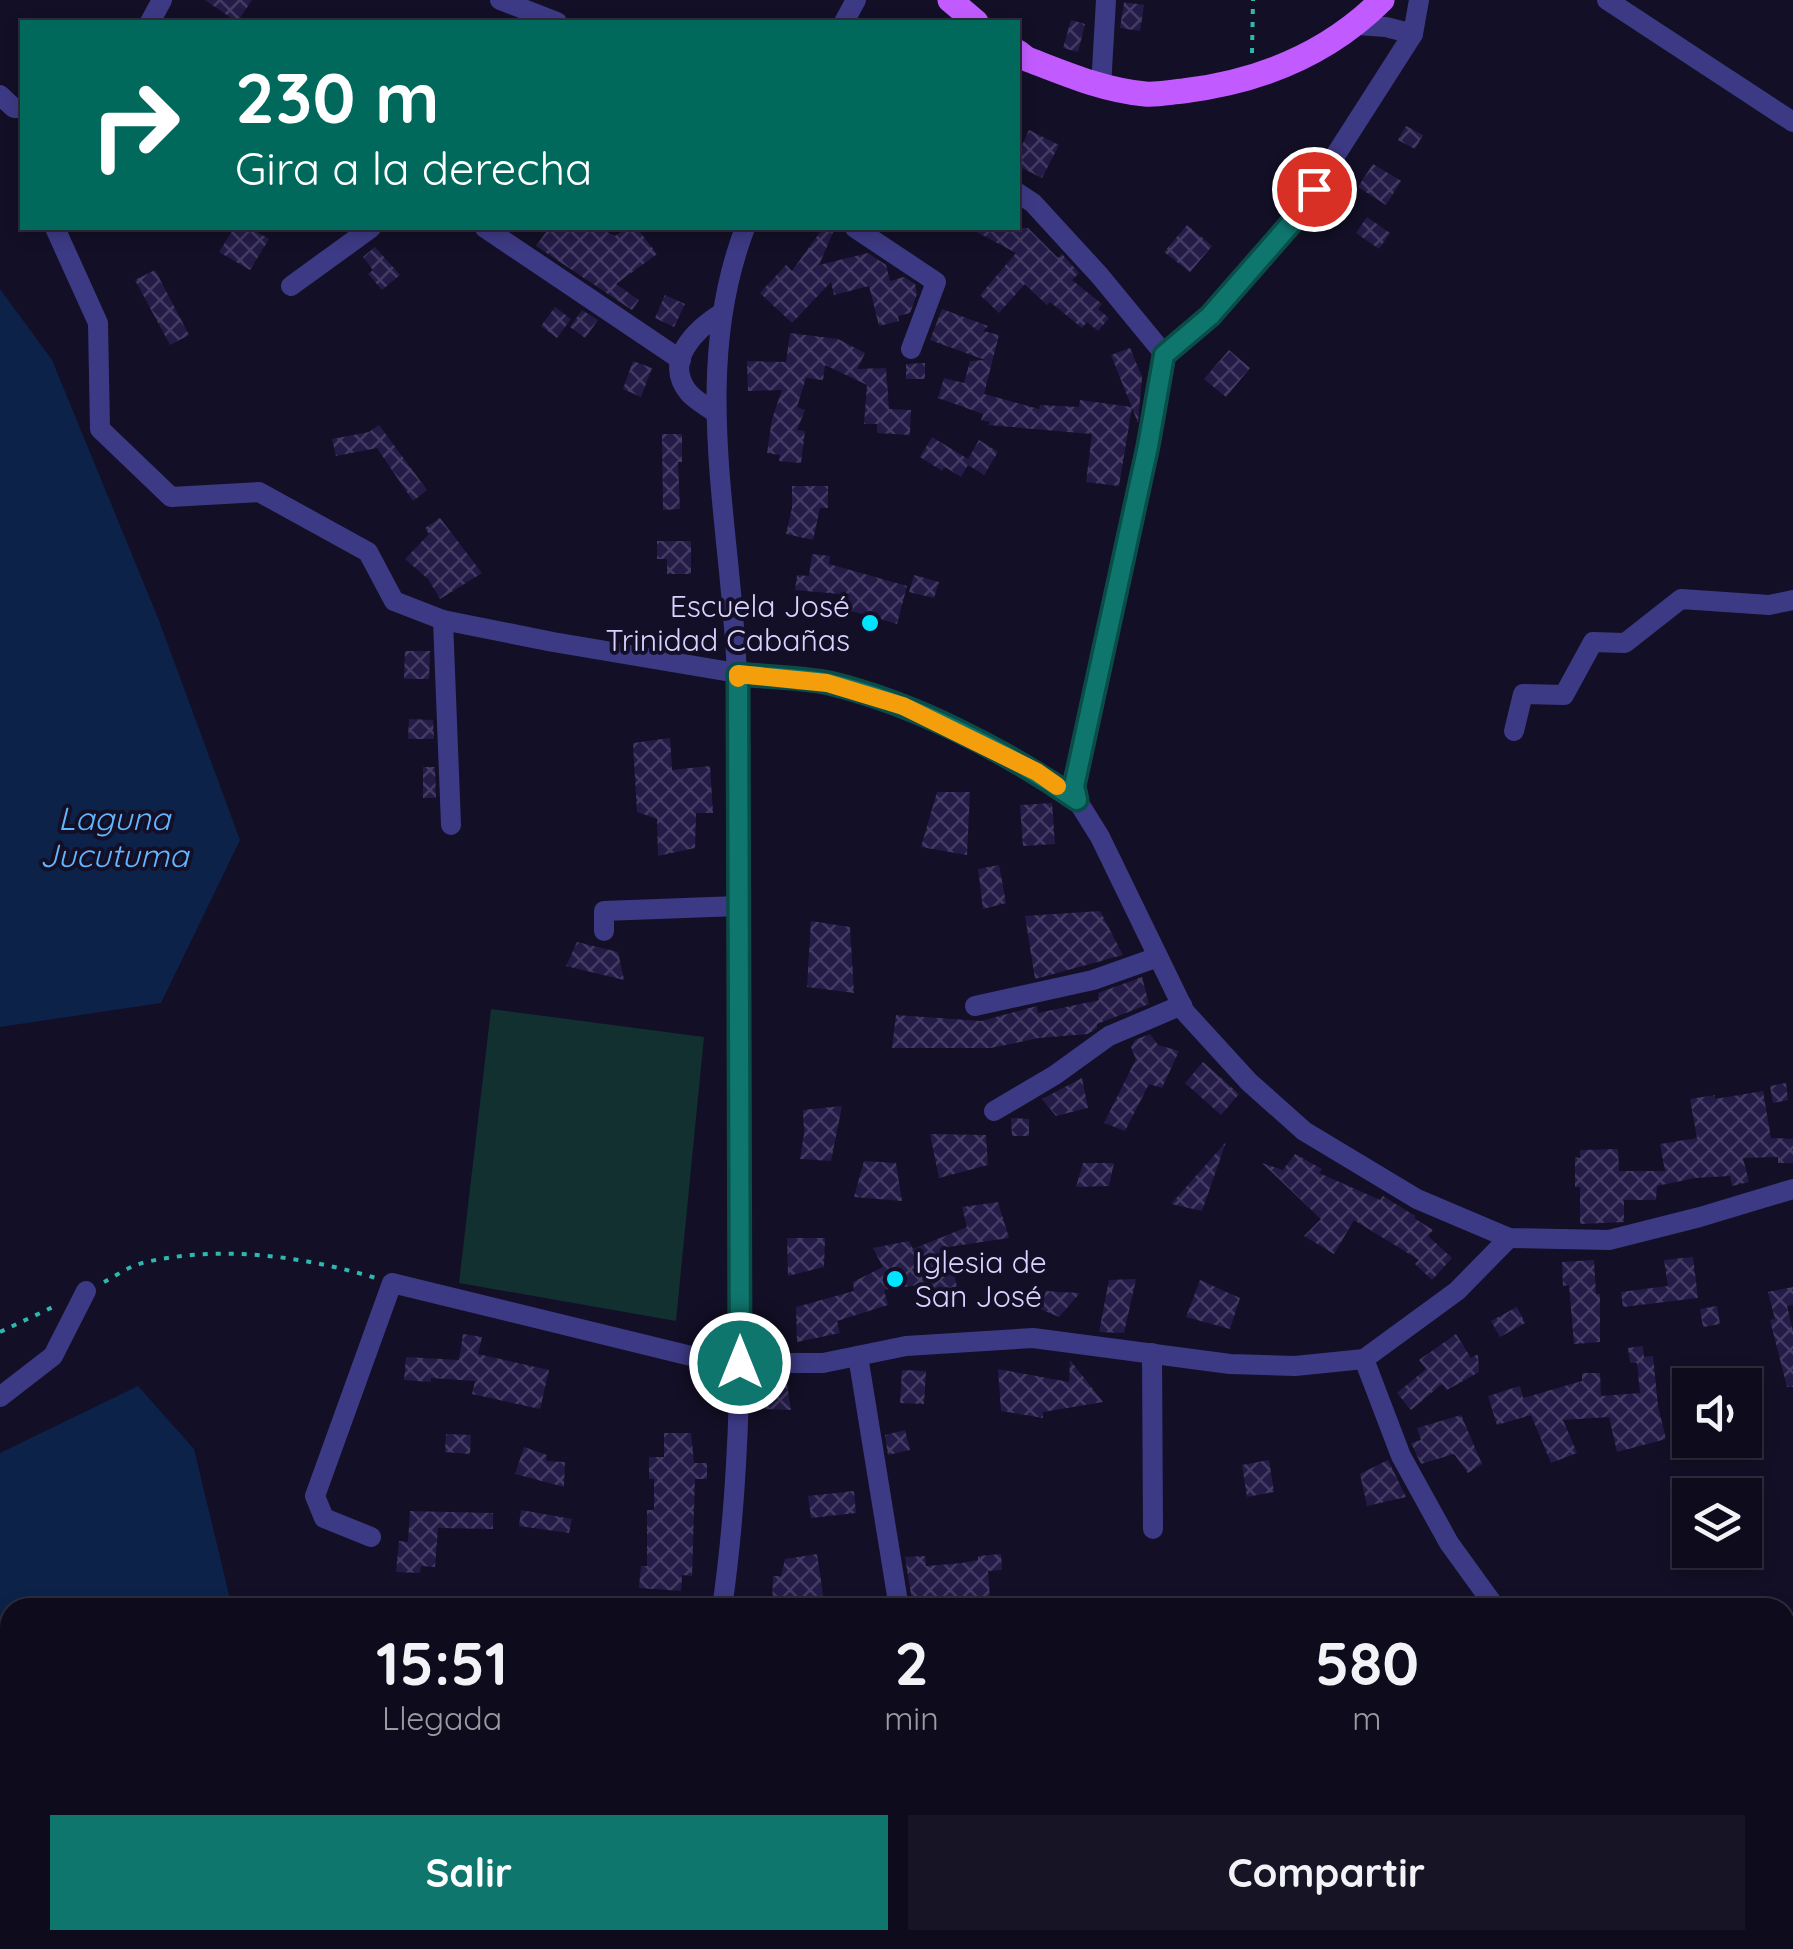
<!DOCTYPE html>
<html lang="es">
<meta charset="utf-8">
<style>
body{margin:0;font-family:Quicksand,sans-serif;background:#171425;color:#f1f3f6;height:100vh;display:flex;flex-direction:column;font-size:38px;white-space:nowrap}
*{box-sizing:border-box;margin:0}
p{font-size:32px;color:#9b9ba3}
.icon{flex:none;width:55px;height:55px;fill:none;stroke:currentColor;stroke-width:2;stroke-linecap:round;stroke-linejoin:round}
.map{position:relative;flex:1;overflow:hidden}
.side{position:absolute;left:0px;top:1598px;width:1795px;height:352px;display:flex;flex-direction:column;background:#0e0b1c;border-radius:30px 30px 0 0;box-shadow:0 5px 15px #0003,0 0 0 2px #2e2b3b}
.side>*{flex:none}
.hud{position:absolute;left:20px;top:20px;width:1000px;height:210px;border-radius:0px;box-shadow:0 5px 15px #0003,0 0 0 2px #2e2b3b;background:#00695c;color:#fff;overflow:hidden}
.controls{position:absolute;left:1672px;top:1368px;display:grid;gap:20px}
.controls a{display:grid;place-items:center;width:90px;height:90px;border-radius:0px;background:#0e0b1c;box-shadow:0 5px 15px #0003,0 0 0 2px #2e2b3b;font-size:50px}
.pin{position:absolute;display:grid;place-items:center;width:85px;height:85px;color:#fff;margin:-42px;border:5px solid #fff;border-radius:50%;box-shadow:0 2px 10px #0007}
.me{position:absolute;width:110px;margin:-55px;rotate:0deg;stroke-linejoin:round;filter:drop-shadow(0 0 8px #0008)}
.turn{display:flex;align-items:center;gap:35px;height:210px;padding:0 50px;font-size:45px}
.turn .icon{width:130px;height:130px;stroke-width:2.5}
.turn b{display:block;font-size:70px;line-height:85px}
.eta{display:flex;justify-content:space-evenly;align-items:center;height:170px;text-align:center}
.eta b{font-size:60px;font-weight:700;line-height:70px}
.cta{display:flex;gap:20px;margin-top:auto;padding:20px 50px}
.cta a{flex:1;height:115px;border-radius:0px;background:#0f766e;color:#fff;font-size:40px;font-weight:700;line-height:115px;text-align:center}
.cta a+a{background:#171425;color:#f1f3f6}
.map>svg:first-child{display:block}
.park{fill:#12302f}
.water{fill:#0c2248}
.building{fill:url(#building-cross-hatch)}
.lines{fill:none;stroke-linecap:round;stroke-linejoin:round}
.path{stroke:#2fb8b0;stroke-width:4;stroke-dasharray:5 8;stroke-linecap:butt}
.minor{stroke:#3d3a85;stroke-width:20}
.major{stroke:#c25bff;stroke-width:25}
.route-casing{stroke:#0a4d48;stroke-width:25}
.route{stroke:#0f766e;stroke-width:18}
.slow{stroke:#f59e0b;stroke-width:18}
.poi-dot{fill:#00e5ff;stroke:#130f26;stroke-width:4}
.labels{text-anchor:middle;dominant-baseline:central;stroke-width:8;stroke-linejoin:round;paint-order:stroke}
.poi-label{font-size:30px;fill:#d9d4ff;stroke:#130f26;text-anchor:end}
.water-label{font-size:32px;font-style:italic;fill:#62b6ff;stroke:#130f26}
</style>
<div class="map">
<svg width="1793" height="1949" viewBox="0 0 1793 1949">
<defs>
<pattern id="building-cross-hatch" width="8" height="8" patternUnits="userSpaceOnUse" patternTransform="scale(2.5)"><rect width="8" height="8" fill="#241b47"/><path d="M0 0l8 8M0 8l8-8" fill="none" stroke="#433b63"/></pattern>
</defs>
<rect width="100%" height="100%" fill="#130f26"/>
<!-- park -->
<path class="park" d="M491,1009L704,1037L676,1321L459,1283Z"/>
<!-- water -->
<g class="water">
<path d="M0,289L52,360L158,618L240,840L161,1003L0,1027Z"/>
<path d="M138,1386L194,1449L232,1607L10,1608V1940H199L198,1949H0V1453Z"/>
</g>
<!-- building -->
<g class="building">
<path d="M205,0H252L237,22Z"/>
<path d="M1124,2L1144,5L1140,31L1120,28Z"/>
<path d="M1071,20L1085,24L1078,52L1063,48Z"/>
<path d="M1406,126L1423,135L1415,149L1398,140Z"/>
<path d="M1029,130L1059,145L1042,178L1018,166V154Z"/>
<path d="M1373,164L1401,181L1386,205L1358,187Z"/>
<path d="M1367,217L1390,233L1379,249L1356,233Z"/>
<path d="M1187,225L1212,246L1190,272L1164,252Z"/>
<path d="M234,228H250L269,239L250,270L219,252Z"/>
<path d="M549,228H599L615,236L626,228H637L657,254L616,284L639,300L632,310L536,246Z"/>
<path d="M823,228H835L819,265L868,253L886,265L890,281L904,277L915,284L917,294L910,313L898,316L899,321L879,326L869,286L834,295L831,282L792,323L760,293L786,265L792,271Z"/>
<path d="M969,228H1028L1058,258L1062,254L1079,273L1072,280L1102,304L1098,309L1109,318L1098,331L1087,322L1082,328L1050,302L1047,305L1025,284L999,313L980,295L1016,253Z"/>
<path d="M375,247L400,275L382,290L368,274L373,270L363,257Z"/>
<path d="M155,270L189,335L170,345L135,280Z"/>
<path d="M665,295L685,304L674,327L655,318Z"/>
<path d="M555,307L571,319L557,338L541,326Z"/>
<path d="M942,309L988,326L983,331L999,335L984,394L1039,409L1040,405L1079,407L1080,400L1132,407L1119,486L1086,482L1092,434L988,425L990,422L981,420L983,414L938,398L944,378L964,383L970,361L985,360L930,340Z"/>
<path d="M582,310L598,320L585,338L570,327Z"/>
<path d="M790,333L838,339L865,353L857,369L886,368L889,409L911,410L910,435L877,433V424H864L867,385L825,365L823,380L806,378L797,407L805,410L797,430L805,431L801,463L779,461L780,455L767,453L772,419L782,390L748,391L747,361L786,362Z"/>
<path d="M1130,348L1142,377L1138,423L1111,355Z"/>
<path d="M1229,350L1250,368L1226,397L1204,379Z"/>
<path d="M633,361L652,368L641,397L623,389Z"/>
<path d="M925,363V379H906V364Z"/>
<path d="M379,425L427,490L413,501L377,448L336,456L332,439L369,432Z"/>
<path d="M662,434H682V462H678L680,509L663,510Z"/>
<path d="M932,437L968,459L979,440L998,452L984,475L968,465L961,477L945,467L942,471L920,457Z"/>
<path d="M792,486H828V508H820L813,540L786,534L792,508Z"/>
<path d="M440,518L482,573L440,599L428,579L405,559L429,534L425,528Z"/>
<path d="M657,541H691V574H667V559H657Z"/>
<path d="M812,554L830,556L829,564L907,586L897,624L837,607L840,594L795,590L797,575L809,576Z"/>
<path d="M914,575L939,582L934,598L909,592Z"/>
<path d="M405,651H430L429,679H404Z"/>
<path d="M409,719L433,720L434,739H408Z"/>
<path d="M670,738L672,770L710,766L713,813H696L695,848L658,856L657,819L637,812L633,743Z"/>
<path d="M423,767H435L436,798H423Z"/>
<path d="M937,792H970L967,855L921,847Z"/>
<path d="M1052,803L1055,844L1023,846L1020,805Z"/>
<path d="M999,865L1006,903L983,909L978,869Z"/>
<path d="M1100,911L1123,955L1035,979L1025,916Z"/>
<path d="M811,921L850,927L854,993L807,987Z"/>
<path d="M577,942L618,952L624,980L566,966Z"/>
<path d="M1142,977L1149,1004L1097,1024V1028L1088,1034L1039,1038L991,1048H892L896,1015L981,1021L1037,1006L1038,1013L1099,1000L1098,993Z"/>
<path d="M1150,1034L1158,1045L1179,1051L1162,1088L1149,1084L1125,1131L1104,1123L1136,1059L1131,1047L1135,1040Z"/>
<path d="M1203,1062L1239,1094L1221,1115L1185,1083Z"/>
<path d="M1082,1078L1088,1108L1056,1116L1042,1099Z"/>
<path d="M1786,1083L1788,1100L1773,1103L1770,1086Z"/>
<path d="M1763,1091L1771,1138L1793,1139V1163H1778V1157L1743,1158L1749,1182L1732,1186L1730,1176L1695,1178L1657,1186L1656,1200H1624V1222L1580,1224V1187H1575V1157L1580,1158V1150L1618,1149L1619,1171H1665L1660,1144L1697,1138L1690,1099L1715,1095V1099Z"/>
<path d="M842,1106L831,1161L800,1159L804,1134L803,1110Z"/>
<path d="M1011,1118L1029,1119V1136H1012Z"/>
<path d="M930,1134L986,1135L988,1165L939,1178Z"/>
<path d="M1226,1142L1202,1211L1171,1204Z"/>
<path d="M1295,1154L1322,1169L1319,1173L1380,1200L1383,1196L1415,1216L1414,1218L1433,1230L1428,1236L1452,1258L1432,1280L1415,1264L1419,1260L1354,1220L1334,1254L1304,1236L1321,1219L1262,1163L1283,1170Z"/>
<path d="M864,1161L896,1163L902,1201L854,1197Z"/>
<path d="M1083,1163H1114L1109,1186L1076,1187Z"/>
<path d="M998,1202L1009,1238L948,1247L957,1287L932,1291L931,1283L884,1290L888,1305L837,1321L840,1333L797,1342L796,1307L854,1291L853,1282L883,1267L873,1248L909,1241L913,1249L967,1227L962,1207Z"/>
<path d="M787,1238H825L824,1267L788,1276Z"/>
<path d="M1693,1257L1698,1298L1623,1307L1621,1292L1668,1286L1664,1260Z"/>
<path d="M1594,1260L1596,1294H1600V1342L1574,1344L1569,1285L1563,1286L1562,1262Z"/>
<path d="M1136,1279L1124,1333L1099,1332L1109,1280Z"/>
<path d="M1200,1280L1240,1298L1230,1329L1186,1317Z"/>
<path d="M1793,1287V1305L1787,1306L1793,1331V1387H1787L1770,1320L1775,1319L1768,1292Z"/>
<path d="M1046,1291L1059,1292L1080,1293L1059,1317L1040,1309Z"/>
<path d="M1717,1306L1720,1324L1703,1327L1700,1309Z"/>
<path d="M1517,1307L1525,1323L1500,1337L1491,1321Z"/>
<path d="M463,1334L482,1337L478,1354L549,1370L540,1409L472,1394L475,1381L431,1378V1382L404,1380L406,1357L459,1360Z"/>
<path d="M1456,1334L1471,1358L1478,1354L1479,1372L1447,1390L1442,1384L1411,1410L1397,1393L1426,1369L1419,1360Z"/>
<path d="M1643,1346L1644,1357L1653,1356L1658,1406L1666,1439L1617,1452L1609,1417L1563,1420L1577,1453L1551,1463L1531,1415L1497,1425L1488,1396L1520,1386L1523,1398L1582,1381V1373H1600L1601,1396L1640,1393L1637,1363H1630L1628,1348Z"/>
<path d="M1070,1360L1103,1402L1043,1412V1418L1001,1411L998,1369L1069,1382Z"/>
<path d="M902,1370L926,1371L924,1404L900,1403Z"/>
<path d="M761,1381L787,1384L791,1410L764,1409Z"/>
<path d="M1461,1415L1482,1464L1468,1473L1454,1454L1421,1464L1411,1443L1421,1440L1417,1428Z"/>
<path d="M905,1430L910,1450L888,1455L885,1435Z"/>
<path d="M664,1433H691L694,1463H707V1479H695L692,1576L682,1575L681,1591L639,1588L641,1566H647V1510H654V1479H649V1457H664Z"/>
<path d="M446,1434L471,1435L470,1454L445,1452Z"/>
<path d="M524,1447L547,1455L546,1461L565,1462L564,1487L515,1474Z"/>
<path d="M1269,1460L1274,1492L1247,1497L1242,1465Z"/>
<path d="M1388,1460L1406,1497L1367,1506L1360,1474Z"/>
<path d="M854,1491L856,1513L811,1518L808,1496Z"/>
<path d="M521,1510L572,1519L569,1533L519,1526Z"/>
<path d="M410,1511L493,1513V1529L438,1528L435,1567L421,1566L420,1573L396,1572L399,1541L408,1542Z"/>
<path d="M817,1554L825,1608H772L773,1576H781L785,1559Z"/>
<path d="M1001,1554L1002,1570L988,1571L990,1598L913,1607L905,1557L925,1556L926,1566L962,1563L978,1560V1556Z"/>
</g>
<g class="lines">
<!-- path -->
<g class="path">
<path d="M1252,53L1253,0"/>
<path d="M104,1282C117,1275 131,1265 146,1262C222,1245 302,1256 376,1278"/>
<path d="M0,1332L55,1306"/>
</g>
<!-- minor -->
<g class="minor">
<path d="M500,0L557,22"/>
<path d="M1419,0L1413,34L1294,220L1210,317L1165,355L1148,446L1074,786L1077,800L1100,837L1185,1012L1249,1082L1304,1131L1417,1199L1509,1238L1609,1240L1700,1217L1793,1189"/>
<path d="M1607,0L1793,122"/>
<path d="M150,22L162,0"/>
<path d="M844,22L856,0"/>
<path d="M1357,25L1386,27L1413,34"/>
<path d="M1101,87L1106,0"/>
<path d="M0,95L14,108H22"/>
<path d="M1018,193L1033,203L1100,276L1165,355"/>
<path d="M55,228L98,323L100,429L171,497L259,492L368,552L394,601L443,620L553,642L737,673L827,683L903,706L1037,772L1077,800"/>
<path d="M485,228L681,360"/>
<path d="M855,228L936,282L911,349"/>
<path d="M291,286L371,228"/>
<path d="M716,413C708,407 696,401 689,393C662,361 696,329 722,313"/>
<path d="M443,620L451,825"/>
<path d="M1514,731L1523,694L1564,695L1593,642L1625,643L1681,599L1769,605L1793,600"/>
<path d="M604,931V911L738,906"/>
<path d="M975,1006L1093,980L1158,957"/>
<path d="M994,1111L1055,1075L1109,1036L1182,1005"/>
<path d="M1152,1353L1153,1529"/>
<path d="M858,1356L899,1608"/>
<path d="M1364,1359L1401,1456L1449,1543L1496,1608"/>
<path d="M0,1397L53,1356L86,1291"/>
<path d="M371,1537L324,1518L315,1496L392,1283L691,1356L740,1363H823L906,1346L1033,1338L1230,1364L1295,1366L1364,1359L1457,1291L1509,1238"/>
<path d="M722,1608C745,1450 740,1290 739,1131C739,980 743,828 737,677C732,527 689,374 745,228"/>
<path d="M1010,1940L1014,1949"/>
<path d="M1528,1940L1531,1949"/>
<path d="M690,1949V1940"/>
<path d="M1124,1949L1151,1940"/>
</g>
<!-- major -->
<g class="major">
<path d="M950,0L976,22"/>
<path d="M1018,52L1027,59C1066,74 1103,90 1145,94C1157,95 1171,92 1183,91C1258,82 1328,54 1382,0"/>
</g>
</g>
<g class="lines">
<!-- route casing -->
<g class="route-casing">
<path id="route" d="M740,1363L738,674C767,677 800,677 829,683C914,703 1006,751 1077,800L1074,786L1148,446L1164,355L1210,316L1294,220L1314,189"/>
</g>
<!-- route -->
<use href="#route" class="route"/>
<!-- slow -->
<path class="slow" d="M738,678V674L827,683L903,706L1037,772L1057,786"/>
</g>
<!-- markers -->
<g class="poi-dot">
<circle cx="870" cy="623" r="10"/>
<circle cx="895" cy="1279" r="10"/>
</g>
<g class="labels">
<!-- poi labels -->
<g class="poi-label">
<text x="850" y="606">Escuela José<tspan x="850" dy="34">Trinidad Cabañas</tspan></text>
<text x="915" y="1262" text-anchor="start">Iglesia de<tspan x="915" dy="34">San José</tspan></text>
</g>
<!-- water labels -->
<g class="water-label">
<text x="114" y="818">Laguna<tspan x="114" dy="37">Jucutuma</tspan></text>
</g>
</g>
</svg>
<div class="controls">
<a><svg class="icon" aria-label="sound" viewBox="0 0 24 24"><path d="M4 9h4l5-4v14l-5-4H4zM17 9q2 3 0 6"/></svg></a>
<a><svg class="icon" aria-label="layers" viewBox="0 0 24 24"><path d="M12 4l9 5-9 5-9-5zM3 14l9 5 9-5"/></svg></a>
</div>
<div class="pin" style="left:1314px;top:189px;background:#d93025"><svg class="icon" aria-label="arrive" viewBox="0 0 24 24"><path d="M6 21V4h12l-3 4 3 4H6"/></svg></div>
<svg class="me" style="left:740px;top:1363px" viewBox="-20 -20 40 40"><circle r="17" fill="#0f766e" stroke="#fff" stroke-width="3"/><path d="M0-11L8 9 0 5-8 9z" fill="#fff"/></svg>
<div class="hud">
<div class="turn"><svg class="icon" aria-label="right" viewBox="0 0 24 24"><path d="M7 20v-9h11M14 6l5 5-5 5"/></svg><div><b>230 m</b>Gira a la derecha</div></div>
</div>
<section class="side">
<div class="eta">
<div><b>15:51</b><p>Llegada</p></div>
<div><b>2</b><p>min</p></div>
<div><b>580</b><p>m</p></div>
</div>
<div class="cta"><a>Salir</a><a>Compartir</a></div>
</section>
</div>
